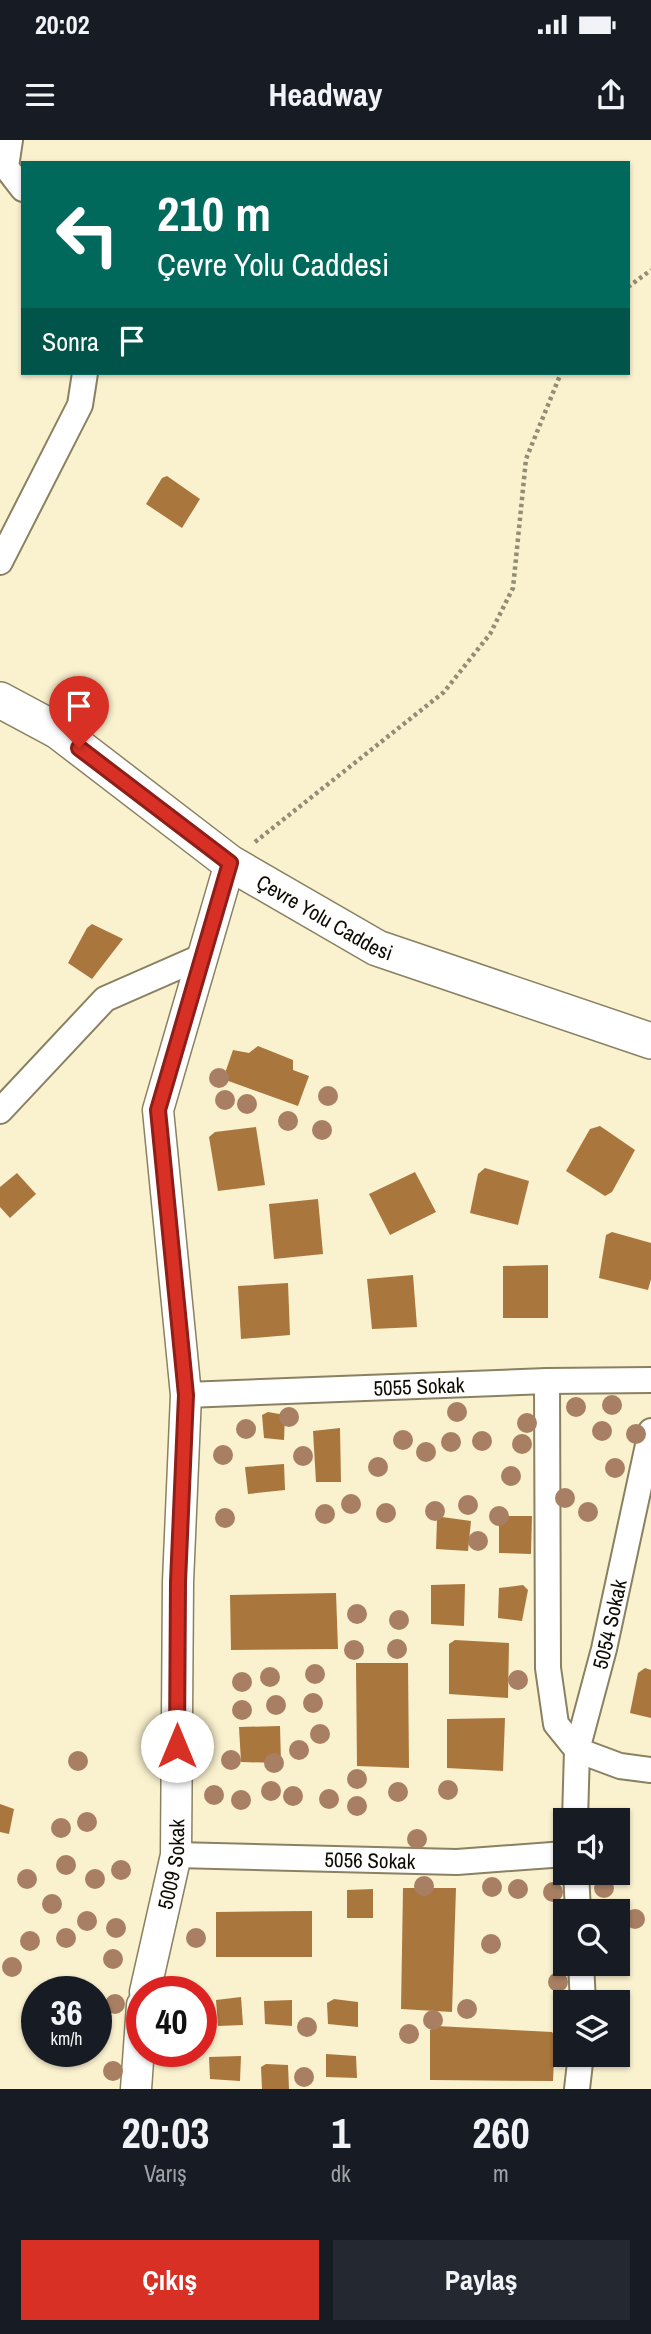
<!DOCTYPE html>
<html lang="tr">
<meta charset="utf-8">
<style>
body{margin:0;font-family:"Archivo Narrow",sans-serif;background:#242831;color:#f1f3f6;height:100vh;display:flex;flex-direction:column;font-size:26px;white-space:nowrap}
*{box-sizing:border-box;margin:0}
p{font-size:23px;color:#9ea1a6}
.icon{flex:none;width:38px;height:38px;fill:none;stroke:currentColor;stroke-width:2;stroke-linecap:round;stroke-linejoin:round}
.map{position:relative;height:1949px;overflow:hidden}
.panel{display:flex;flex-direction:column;background:#171b24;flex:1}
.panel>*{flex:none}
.top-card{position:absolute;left:21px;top:21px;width:609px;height:214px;border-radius:0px;box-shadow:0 2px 5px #0004;background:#00695c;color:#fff;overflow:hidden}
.tools{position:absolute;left:553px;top:1668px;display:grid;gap:14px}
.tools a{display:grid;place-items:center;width:77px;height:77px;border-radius:0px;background:#171b24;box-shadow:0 2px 5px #0004;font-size:35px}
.speed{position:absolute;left:21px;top:1836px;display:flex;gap:14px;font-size:35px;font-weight:700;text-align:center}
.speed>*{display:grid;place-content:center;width:91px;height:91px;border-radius:50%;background:#171b24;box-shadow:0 2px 5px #0004;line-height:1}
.speed small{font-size:18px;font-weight:400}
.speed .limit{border:10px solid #d22;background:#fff;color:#111}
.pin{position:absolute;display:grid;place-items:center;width:60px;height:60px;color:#fff;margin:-72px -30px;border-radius:50% 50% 50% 0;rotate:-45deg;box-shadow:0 0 7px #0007}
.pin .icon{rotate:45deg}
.me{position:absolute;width:77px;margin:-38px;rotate:0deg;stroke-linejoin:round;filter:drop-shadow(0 0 5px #0008)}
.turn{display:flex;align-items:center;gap:24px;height:147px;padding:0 21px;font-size:32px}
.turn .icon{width:91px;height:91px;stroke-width:2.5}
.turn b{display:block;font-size:49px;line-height:60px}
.then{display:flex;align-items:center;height:66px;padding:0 21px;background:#0003;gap:14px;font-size:26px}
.eta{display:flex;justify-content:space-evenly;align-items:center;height:119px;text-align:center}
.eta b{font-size:42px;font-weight:700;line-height:49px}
.primary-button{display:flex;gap:14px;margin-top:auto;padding:14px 21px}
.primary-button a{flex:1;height:80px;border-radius:0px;background:#d93025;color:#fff;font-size:28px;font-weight:700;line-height:80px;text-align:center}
.primary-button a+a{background:#242831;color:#f1f3f6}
.status{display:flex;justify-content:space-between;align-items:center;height:49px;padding:0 35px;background:#171b24;direction:ltr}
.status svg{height:19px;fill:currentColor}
header{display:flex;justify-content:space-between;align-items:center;height:91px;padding:0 21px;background:#171b24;font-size:32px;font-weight:700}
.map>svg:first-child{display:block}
.building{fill:#a9763d}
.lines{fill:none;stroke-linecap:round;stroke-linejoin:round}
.minor-casing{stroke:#898161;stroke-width:28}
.tertiary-casing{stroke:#898161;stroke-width:33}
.secondary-casing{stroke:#898161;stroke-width:38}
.path{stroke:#938d76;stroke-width:4.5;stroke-dasharray:3.5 3.5;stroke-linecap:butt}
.minor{stroke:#fff;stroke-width:24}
.tertiary{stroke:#fff;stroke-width:30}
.secondary{stroke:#fff;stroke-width:35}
.tree{fill:#a87f63}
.route-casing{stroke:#8d1f18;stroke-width:18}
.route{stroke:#d93025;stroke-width:12}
.labels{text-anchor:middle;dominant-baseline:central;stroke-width:5;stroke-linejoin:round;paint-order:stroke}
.street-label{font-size:21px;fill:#0f0c03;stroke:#faf1cf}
</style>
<div class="status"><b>20:02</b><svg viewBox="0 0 49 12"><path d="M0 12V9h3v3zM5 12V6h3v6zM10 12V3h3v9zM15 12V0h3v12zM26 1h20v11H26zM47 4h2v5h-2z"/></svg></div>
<header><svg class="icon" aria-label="menu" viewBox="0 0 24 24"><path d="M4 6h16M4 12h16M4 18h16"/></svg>Headway<svg class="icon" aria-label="share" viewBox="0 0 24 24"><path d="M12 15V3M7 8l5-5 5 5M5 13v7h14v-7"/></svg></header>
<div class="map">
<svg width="651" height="1949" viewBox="0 0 651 1949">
<rect width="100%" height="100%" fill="#faf1cf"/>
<!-- building -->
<g class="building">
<path d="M167,336L200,359L182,388L146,364L162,338Z"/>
<path d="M92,784L123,799L92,839L68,823L87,788Z"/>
<path d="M258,906L293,920V930L309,936L298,966L223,939L233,910L249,913Z"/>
<path d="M600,986L635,1010L612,1052L605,1056L566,1031L590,989Z"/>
<path d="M256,987L265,1045L218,1051L209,997L215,992Z"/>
<path d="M485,1028L529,1041L518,1085L470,1073L478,1034Z"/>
<path d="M415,1032L436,1072L390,1095L369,1054Z"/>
<path d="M17,1033L36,1054L10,1078L0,1067V1047Z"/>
<path d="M318,1059L323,1114L274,1119L269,1064Z"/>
<path d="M612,1092L651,1103V1139L648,1150L599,1138L606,1095Z"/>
<path d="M548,1125V1178H503V1126Z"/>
<path d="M413,1135L417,1187L372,1189L367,1139Z"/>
<path d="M288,1143L290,1195L241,1199L238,1146Z"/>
<path d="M268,1272L285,1275L284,1300L264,1298L262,1275Z"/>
<path d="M340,1288L341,1342H316L313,1291Z"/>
<path d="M284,1324L285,1350L248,1354L245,1327Z"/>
<path d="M499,1376H532L531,1414L499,1413Z"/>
<path d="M442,1377L471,1381L468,1411L436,1409L437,1380Z"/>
<path d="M465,1444L464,1486L431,1484V1445Z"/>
<path d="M523,1445L528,1450L522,1481L498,1478L499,1448Z"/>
<path d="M336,1453L338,1509L231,1510L230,1455Z"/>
<path d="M455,1500L509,1503L508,1558L449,1554V1504Z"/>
<path d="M356,1523H408L409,1628L357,1626Z"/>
<path d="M645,1528L651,1530V1578L630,1573L638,1533Z"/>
<path d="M505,1578L503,1631L447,1628V1579Z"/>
<path d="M280,1586L281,1623L241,1622L239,1587Z"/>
<path d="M0,1664L14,1669L9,1694L0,1692Z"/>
<path d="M403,1748H456L452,1872L401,1869Z"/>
<path d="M373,1749V1778H347V1750Z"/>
<path d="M312,1771V1817H216V1772Z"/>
<path d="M241,1857L243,1885L218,1886L216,1860Z"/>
<path d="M334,1859L358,1862V1887L328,1884L327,1863Z"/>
<path d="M292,1860V1886L265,1884L264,1861Z"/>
<path d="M436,1886L552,1892L555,1897L553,1941L430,1940V1890Z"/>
<path d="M326,1914L356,1916L357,1938L326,1937Z"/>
<path d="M241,1916L240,1941L210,1939L209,1917Z"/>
<path d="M266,1924L288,1925L289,1949H262L261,1927Z"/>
</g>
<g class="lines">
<!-- minor casing -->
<g class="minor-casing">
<g id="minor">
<path d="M10,0L6,27L23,49"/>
<path d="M0,422L80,265L85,233"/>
<path d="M0,971L105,859L203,816"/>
<path d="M547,1241L548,1528L556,1584L577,1610"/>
<path id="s1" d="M186,1255L547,1241L651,1240"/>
<path d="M577,1610L620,1626L651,1630"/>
<path id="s2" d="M575,1680L577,1610L604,1509L651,1291"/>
<path id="s3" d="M176,1715L457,1722L565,1714"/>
<path d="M576,1732L578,1771"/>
<path d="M581,1824L583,1862"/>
<path d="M577,1949L581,1914"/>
</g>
</g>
<!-- tertiary casing -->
<g class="tertiary-casing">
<g id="tertiary">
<path id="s4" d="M145,1852L176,1715L178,1442L186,1255L158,970L230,723"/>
<path d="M136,1949L142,1865"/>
</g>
</g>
<!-- secondary casing -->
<g class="secondary-casing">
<g id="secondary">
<path id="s5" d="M0,560L58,591L230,723L377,808L651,901"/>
</g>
</g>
<!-- path -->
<g class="path">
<path d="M628,147L651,130"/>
<path d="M255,702L444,552L490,494L513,448L526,319L561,233"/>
</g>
<!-- minor -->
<use href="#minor" class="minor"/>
<!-- tertiary -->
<use href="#tertiary" class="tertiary"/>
<!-- secondary -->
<use href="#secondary" class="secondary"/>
</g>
<!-- trees -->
<g class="tree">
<circle cx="219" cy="938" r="10"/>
<circle cx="328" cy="956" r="10"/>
<circle cx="225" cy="960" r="10"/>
<circle cx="247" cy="964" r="10"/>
<circle cx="288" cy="981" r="10"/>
<circle cx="322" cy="990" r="10"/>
<circle cx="612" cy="1265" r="10"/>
<circle cx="576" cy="1267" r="10"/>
<circle cx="457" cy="1272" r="10"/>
<circle cx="289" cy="1277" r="10"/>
<circle cx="527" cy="1283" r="10"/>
<circle cx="246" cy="1289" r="10"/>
<circle cx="602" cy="1291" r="10"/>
<circle cx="636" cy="1294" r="10"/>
<circle cx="403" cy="1300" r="10"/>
<circle cx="482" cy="1301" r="10"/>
<circle cx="451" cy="1302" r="10"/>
<circle cx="522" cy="1304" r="10"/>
<circle cx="426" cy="1312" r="10"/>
<circle cx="223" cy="1315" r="10"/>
<circle cx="303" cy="1316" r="10"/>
<circle cx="378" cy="1327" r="10"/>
<circle cx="615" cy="1328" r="10"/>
<circle cx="511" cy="1336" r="10"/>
<circle cx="565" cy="1358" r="10"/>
<circle cx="351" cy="1364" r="10"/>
<circle cx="468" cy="1365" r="10"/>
<circle cx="435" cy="1371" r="10"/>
<circle cx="588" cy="1372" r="10"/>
<circle cx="386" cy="1373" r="10"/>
<circle cx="325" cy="1374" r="10"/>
<circle cx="499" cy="1376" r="10"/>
<circle cx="225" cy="1378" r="10"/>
<circle cx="478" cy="1401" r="10"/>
<circle cx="357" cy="1474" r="10"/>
<circle cx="399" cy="1480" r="10"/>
<circle cx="397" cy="1509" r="10"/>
<circle cx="354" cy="1510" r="10"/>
<circle cx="315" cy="1534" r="10"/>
<circle cx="270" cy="1537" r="10"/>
<circle cx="518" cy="1540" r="10"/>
<circle cx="242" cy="1542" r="10"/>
<circle cx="313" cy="1563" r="10"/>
<circle cx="276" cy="1565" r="10"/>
<circle cx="242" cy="1570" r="10"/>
<circle cx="320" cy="1594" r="10"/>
<circle cx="299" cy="1610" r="10"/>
<circle cx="231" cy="1620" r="10"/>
<circle cx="78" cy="1621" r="10"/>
<circle cx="274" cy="1623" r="10"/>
<circle cx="357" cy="1639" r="10"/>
<circle cx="448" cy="1650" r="10"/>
<circle cx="271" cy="1651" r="10"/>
<circle cx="398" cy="1652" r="10"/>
<circle cx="214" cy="1655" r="10"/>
<circle cx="293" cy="1656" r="10"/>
<circle cx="329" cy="1659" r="10"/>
<circle cx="241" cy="1660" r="10"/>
<circle cx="357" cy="1666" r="10"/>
<circle cx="87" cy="1682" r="10"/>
<circle cx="61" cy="1688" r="10"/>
<circle cx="417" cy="1699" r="10"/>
<circle cx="66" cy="1725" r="10"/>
<circle cx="121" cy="1730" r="10"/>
<circle cx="27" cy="1739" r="10"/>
<circle cx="95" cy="1739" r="10"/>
<circle cx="424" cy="1746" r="10"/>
<circle cx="492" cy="1747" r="10"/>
<circle cx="604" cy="1748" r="10"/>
<circle cx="518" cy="1749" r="10"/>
<circle cx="553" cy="1752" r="10"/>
<circle cx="52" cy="1764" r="10"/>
<circle cx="635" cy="1779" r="10"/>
<circle cx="87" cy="1781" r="10"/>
<circle cx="116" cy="1788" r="10"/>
<circle cx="66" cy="1798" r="10"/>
<circle cx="196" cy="1798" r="10"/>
<circle cx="30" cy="1801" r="10"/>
<circle cx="491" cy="1804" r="10"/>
<circle cx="113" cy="1819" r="10"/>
<circle cx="12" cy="1827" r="10"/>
<circle cx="558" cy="1842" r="10"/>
<circle cx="115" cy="1864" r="10"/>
<circle cx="467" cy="1869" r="10"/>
<circle cx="433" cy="1880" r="10"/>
<circle cx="307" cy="1887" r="10"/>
<circle cx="409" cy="1894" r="10"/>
<circle cx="113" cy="1931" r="10"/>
<circle cx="304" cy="1937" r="10"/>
</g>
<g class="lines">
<!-- route casing -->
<g class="route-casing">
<path id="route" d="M79,608L230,723L158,970L186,1255L178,1442L177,1606"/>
</g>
<!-- route -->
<use href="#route" class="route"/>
</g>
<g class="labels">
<!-- street labels -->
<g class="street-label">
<text stroke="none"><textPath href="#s5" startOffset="392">Çevre Yolu Caddesi</textPath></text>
<text stroke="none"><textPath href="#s1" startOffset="233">5055 Sokak</textPath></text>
<text stroke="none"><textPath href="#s2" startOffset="200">5054 Sokak</textPath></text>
<text stroke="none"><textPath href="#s3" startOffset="194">5056 Sokak</textPath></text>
<text stroke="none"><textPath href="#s4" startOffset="131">5009 Sokak</textPath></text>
</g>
</g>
</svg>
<div class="tools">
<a><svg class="icon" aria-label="sound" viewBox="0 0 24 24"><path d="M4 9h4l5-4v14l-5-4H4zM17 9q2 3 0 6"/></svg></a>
<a><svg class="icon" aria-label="search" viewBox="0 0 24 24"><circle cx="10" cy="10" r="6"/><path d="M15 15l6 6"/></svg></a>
<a><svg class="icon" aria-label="layers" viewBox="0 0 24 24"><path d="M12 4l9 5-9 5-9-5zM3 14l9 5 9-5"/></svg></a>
</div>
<div class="speed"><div>36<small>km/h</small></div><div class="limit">40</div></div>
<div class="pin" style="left:79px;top:608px;background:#d93025"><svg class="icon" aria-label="arrive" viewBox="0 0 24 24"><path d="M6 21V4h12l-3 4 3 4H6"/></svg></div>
<svg class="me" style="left:177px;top:1606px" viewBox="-20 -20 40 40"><circle r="19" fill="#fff"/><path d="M0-13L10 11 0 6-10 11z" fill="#d93025"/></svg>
<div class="top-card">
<div class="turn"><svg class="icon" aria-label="left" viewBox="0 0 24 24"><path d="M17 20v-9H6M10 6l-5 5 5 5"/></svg><div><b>210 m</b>Çevre Yolu Caddesi</div></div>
<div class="then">Sonra<svg class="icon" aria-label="arrive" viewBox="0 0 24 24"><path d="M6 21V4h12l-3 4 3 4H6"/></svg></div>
</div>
</div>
<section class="panel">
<div class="eta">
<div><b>20:03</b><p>Varış</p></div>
<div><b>1</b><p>dk</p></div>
<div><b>260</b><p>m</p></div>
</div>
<div class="primary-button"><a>Çıkış</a><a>Paylaş</a></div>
</section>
